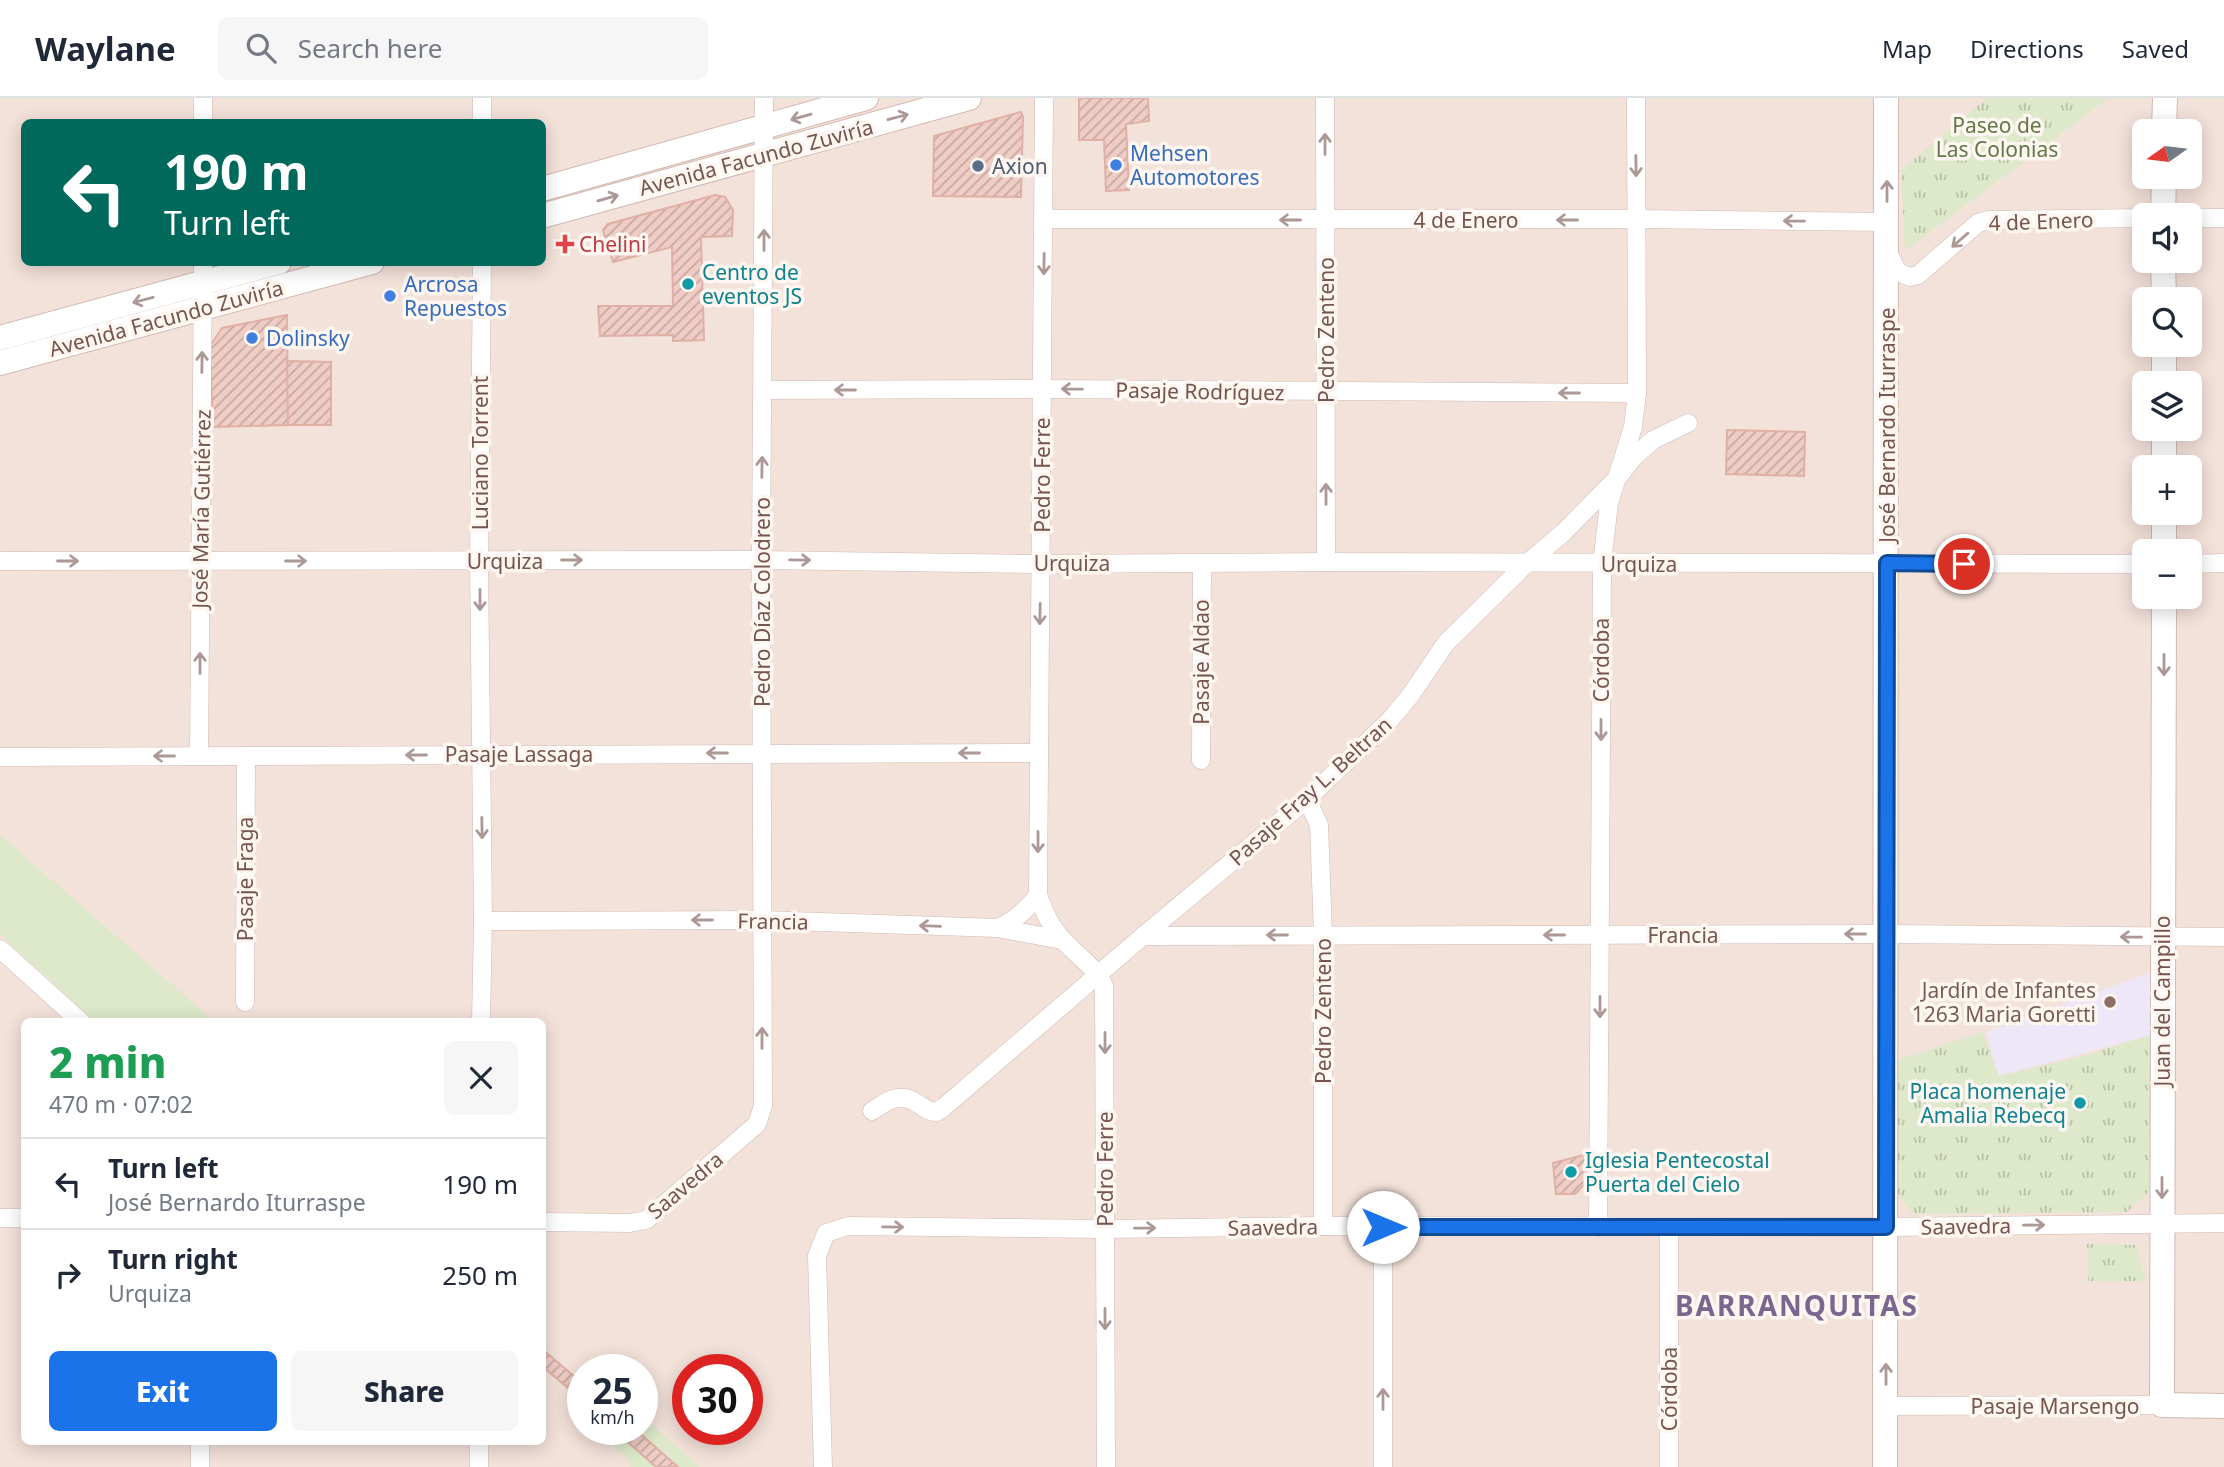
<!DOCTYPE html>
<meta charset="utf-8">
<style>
body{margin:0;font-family:"Noto Sans",sans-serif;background:#f6f6f7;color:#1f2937;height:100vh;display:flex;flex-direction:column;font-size:26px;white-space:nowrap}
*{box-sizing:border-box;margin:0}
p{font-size:23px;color:#747a83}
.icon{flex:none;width:38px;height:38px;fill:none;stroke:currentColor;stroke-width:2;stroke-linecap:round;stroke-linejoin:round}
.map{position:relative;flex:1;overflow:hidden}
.drawer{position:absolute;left:21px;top:920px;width:525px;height:427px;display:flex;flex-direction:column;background:#fff;border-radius:10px;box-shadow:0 4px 18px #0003}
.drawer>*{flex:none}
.top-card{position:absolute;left:21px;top:21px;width:525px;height:147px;border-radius:10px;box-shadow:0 4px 18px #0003;background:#00695c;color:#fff;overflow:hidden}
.needle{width:46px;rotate:256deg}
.controls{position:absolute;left:2132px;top:21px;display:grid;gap:14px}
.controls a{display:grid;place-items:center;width:70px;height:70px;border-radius:10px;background:#fff;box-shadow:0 4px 18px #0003;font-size:35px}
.speed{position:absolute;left:567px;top:1256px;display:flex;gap:14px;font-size:35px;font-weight:700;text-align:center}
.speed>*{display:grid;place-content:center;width:91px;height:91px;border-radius:50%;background:#fff;box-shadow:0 4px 18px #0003;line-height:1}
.speed small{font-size:18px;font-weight:400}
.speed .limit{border:10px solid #d22;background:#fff;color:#111}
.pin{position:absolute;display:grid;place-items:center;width:60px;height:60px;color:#fff;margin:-30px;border:4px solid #fff;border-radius:50%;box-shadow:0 2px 7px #0007}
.me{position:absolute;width:77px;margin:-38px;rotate:90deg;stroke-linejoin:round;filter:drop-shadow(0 0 5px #0008)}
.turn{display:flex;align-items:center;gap:24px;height:147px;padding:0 28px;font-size:32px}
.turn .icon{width:91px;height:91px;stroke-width:2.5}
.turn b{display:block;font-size:49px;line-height:60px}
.round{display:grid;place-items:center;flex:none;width:74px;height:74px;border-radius:10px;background:#f6f6f7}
.headline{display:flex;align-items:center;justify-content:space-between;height:119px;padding:0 28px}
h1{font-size:42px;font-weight:800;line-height:52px;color:#1e9e55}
.cta{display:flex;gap:14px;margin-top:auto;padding:14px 28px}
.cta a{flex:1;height:80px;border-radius:10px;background:#1a73e8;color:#fff;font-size:28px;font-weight:800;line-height:80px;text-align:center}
.cta a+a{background:#f6f6f7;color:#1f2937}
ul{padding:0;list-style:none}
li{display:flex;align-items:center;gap:21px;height:91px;padding:0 28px;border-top:2px solid #e0e1e3}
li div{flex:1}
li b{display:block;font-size:26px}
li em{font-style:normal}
header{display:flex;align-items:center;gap:42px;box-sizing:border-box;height:98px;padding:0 35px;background:#fff;border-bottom:2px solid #e0e1e3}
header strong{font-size:33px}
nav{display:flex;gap:38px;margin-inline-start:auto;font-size:24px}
.search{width:490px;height:63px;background:#f6f6f7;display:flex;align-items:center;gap:18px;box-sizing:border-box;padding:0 24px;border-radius:10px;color:#747a83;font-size:26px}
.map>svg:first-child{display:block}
.residential{fill:#f3e2da;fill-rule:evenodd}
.education{fill:#eee7f8}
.grass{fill:#dde9ca}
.park{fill:url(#park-tufts)}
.building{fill:url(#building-hatch);stroke:#e0b0a6;stroke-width:2}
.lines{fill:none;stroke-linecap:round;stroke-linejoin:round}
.street-casing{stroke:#cfbab3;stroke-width:19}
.secondary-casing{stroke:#d2b9b1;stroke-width:26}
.street{stroke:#fff;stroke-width:18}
.secondary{stroke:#fff;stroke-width:24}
.oneway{stroke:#ac9995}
.route-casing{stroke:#114b97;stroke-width:18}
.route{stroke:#1a73e8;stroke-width:12}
.shop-dot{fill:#3f7fe0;stroke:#fef6f1;stroke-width:2.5}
.service-dot{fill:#5c6f8a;stroke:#fef6f1;stroke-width:2.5}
.health-dot{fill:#e0444e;stroke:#fef6f1;stroke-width:2.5}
.culture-dot{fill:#0f9aa8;stroke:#fef6f1;stroke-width:2.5}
.education-dot{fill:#8d6e63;stroke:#fef6f1;stroke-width:2.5}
.labels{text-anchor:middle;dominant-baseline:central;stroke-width:7;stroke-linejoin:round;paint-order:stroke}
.park-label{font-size:21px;fill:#617948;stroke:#fef6f1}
.shop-label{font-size:21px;fill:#366cbe;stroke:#fef6f1;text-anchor:start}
.street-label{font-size:21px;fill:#75554f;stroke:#fef6f1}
.service-label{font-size:21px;fill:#4e5e75;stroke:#fef6f1;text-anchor:start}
.health-label{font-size:21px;fill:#be3a42;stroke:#fef6f1;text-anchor:start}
.culture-label{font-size:21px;fill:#0d838f;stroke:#fef6f1;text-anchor:start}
.education-label{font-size:21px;fill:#785e54;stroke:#fef6f1;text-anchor:end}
.district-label{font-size:28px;font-weight:bold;letter-spacing:2px;fill:#7a6790;stroke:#fef6f1}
</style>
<header>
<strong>Waylane</strong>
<div class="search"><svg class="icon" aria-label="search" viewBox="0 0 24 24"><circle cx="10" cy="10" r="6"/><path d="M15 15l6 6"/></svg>Search here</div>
<nav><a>Map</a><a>Directions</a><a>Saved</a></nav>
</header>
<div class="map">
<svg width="2224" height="1369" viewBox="0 0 2224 1369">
<defs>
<pattern id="park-tufts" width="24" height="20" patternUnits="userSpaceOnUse" patternTransform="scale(1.75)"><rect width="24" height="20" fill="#dde9ca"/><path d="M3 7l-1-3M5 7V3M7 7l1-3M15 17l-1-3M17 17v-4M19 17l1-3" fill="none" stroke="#b8c0a6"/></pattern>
<pattern id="building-hatch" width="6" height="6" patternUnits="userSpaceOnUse" patternTransform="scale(1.75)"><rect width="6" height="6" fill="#efccc4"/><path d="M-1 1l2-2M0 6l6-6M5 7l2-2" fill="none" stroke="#c6a8a2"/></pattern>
</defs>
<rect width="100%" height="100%" fill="#fbf1eb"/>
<!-- residential -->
<path class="residential" d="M0,0H2224V1369H0ZM24,24H542V164H24ZM2144,33H2189V79H2144ZM2144,117H2189V163H2144ZM2144,201H2189V247H2144ZM2144,285H2189V331H2144ZM2144,369H2189V415H2144ZM2144,453H2189V499H2144ZM24,924H542V1344H24ZM583,1272H642V1332H583ZM688,1272H747V1332H688Z"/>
<!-- education -->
<path class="education" d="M2152,874L2151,937L1998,978L1986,934Z"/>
<!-- grass -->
<g class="grass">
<path d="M0,737L215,924H95L0,836Z"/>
<path d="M642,1317L699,1369H631L624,1357L593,1332H642Z"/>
</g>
<!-- park -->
<g class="park">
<path d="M1987,0H2109L1905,153L1901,72Z"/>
<path d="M1983,934L1999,978L2083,958L2151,937V1092L2127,1114L1912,1116L1898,1095V962Z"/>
<path d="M2087,1146L2136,1147L2146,1183H2088Z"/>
</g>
<!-- building -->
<g class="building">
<path d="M1079,0H1148L1149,23L1126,26L1129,92L1106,93L1104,42H1079Z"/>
<path d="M1021,14L1023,19L1021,99L933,98L934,38Z"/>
<path d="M715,97L725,99L733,112L732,138L701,139L704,242L673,243V237L600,238L598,208H673L672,149L613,164L603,132L608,126Z"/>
<path d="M287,217L288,327L213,329L210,248L222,230Z"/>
<path d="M287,263L331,264V327H288Z"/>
<path d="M1727,332L1805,334L1804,378L1726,376Z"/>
<path d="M1587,1056L1588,1083L1575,1096H1556L1553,1065Z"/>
<path d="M542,1251L575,1279L567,1289L542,1268Z"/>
<path d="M575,1279L583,1286L582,1303L567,1289Z"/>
<path d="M614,1332H636L678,1369H656Z"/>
</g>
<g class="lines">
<!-- street casing -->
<g class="street-casing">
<g id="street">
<path d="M1044,0L1038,797C1044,813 1050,828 1062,841C1076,857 1095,868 1104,888L1106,1369"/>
<path d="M1325,0L1326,464"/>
<path d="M203,24V0"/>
<path d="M482,24V0"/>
<path d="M2189,120H2224"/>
<path d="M1045,121H1637L1887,124"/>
<path d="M1887,153L1898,174L1910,179L1918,177L1978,125L1989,122L2144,120"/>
<path d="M763,292L1042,291L1637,295"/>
<path d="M0,463L761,462L1041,466L1326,464L2144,466"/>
<path d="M2189,466L2224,465"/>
<path d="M199,658L203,164"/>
<path d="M0,659L1037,655"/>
<path d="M1201,662L1202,465"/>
<path d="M1307,701L1319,727L1323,837V1128"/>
<path d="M483,823L762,822L998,830L1062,842"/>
<path d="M998,830C1015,822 1027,812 1038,797"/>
<path d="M1143,838L1886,836L2224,839"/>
<path d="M0,851L81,924"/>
<path d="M245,904L246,658"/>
<path d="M481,924L483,823L479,463L482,164"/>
<path d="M872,1013C886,1004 898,994 915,1004C923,1009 927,1013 936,1014L944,1009L1143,838L1307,701L1390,622L1410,598L1446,545L1526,466L1564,434L1619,378L1635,358L1653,342L1688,325"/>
<path d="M0,1120H24"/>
<path d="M542,1124L630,1125L646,1122L757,1026L763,1008L761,462L764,0"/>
<path d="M1383,1129V1369"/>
<path d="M1598,1129L1602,466L1609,405L1633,329L1637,295L1636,0"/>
<path d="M1886,1308L2162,1307"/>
<path d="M200,1369V1344"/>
<path d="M479,1369V1348"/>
<path d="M823,1369L817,1158L826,1135L848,1128L1105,1131L1323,1128L1886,1129L2224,1125"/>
<path d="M1669,1369V1129"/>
</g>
</g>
<!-- secondary casing -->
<g class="secondary-casing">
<g id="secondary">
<path d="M2164,33L2165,0"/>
<path d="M542,91L866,0"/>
<path d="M2163,117L2164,79"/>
<path d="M542,118L969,0"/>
<path d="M2163,163L2164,201"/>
<path d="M0,240L279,164"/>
<path d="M2164,247V285"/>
<path d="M0,265L372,164"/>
<path d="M2164,331V369"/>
<path d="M2164,415V453"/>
<path d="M2164,499L2162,1307L2224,1308"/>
<path d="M1885,1369L1886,0"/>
</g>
</g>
<!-- street -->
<use href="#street" class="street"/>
<!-- secondary -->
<use href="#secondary" class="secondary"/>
</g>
<!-- one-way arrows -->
<defs><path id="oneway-shaft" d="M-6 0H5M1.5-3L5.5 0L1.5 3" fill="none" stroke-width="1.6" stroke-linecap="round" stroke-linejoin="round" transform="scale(1.75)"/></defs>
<g class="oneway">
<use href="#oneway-shaft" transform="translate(801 19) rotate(164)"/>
<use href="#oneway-shaft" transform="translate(898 19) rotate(-15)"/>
<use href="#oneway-shaft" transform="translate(1325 46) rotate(-90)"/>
<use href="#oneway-shaft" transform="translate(1636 68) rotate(89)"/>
<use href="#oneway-shaft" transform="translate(1887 93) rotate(-90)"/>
<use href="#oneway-shaft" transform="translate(608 100) rotate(-16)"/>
<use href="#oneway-shaft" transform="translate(1290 122) rotate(-180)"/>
<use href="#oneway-shaft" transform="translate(1567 122) rotate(180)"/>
<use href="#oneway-shaft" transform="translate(1794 123) rotate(-179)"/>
<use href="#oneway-shaft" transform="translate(764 142) rotate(-90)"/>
<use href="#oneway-shaft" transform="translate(1960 142) rotate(139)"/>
<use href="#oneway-shaft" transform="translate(1044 166) rotate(91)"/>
<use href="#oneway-shaft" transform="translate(143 202) rotate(165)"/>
<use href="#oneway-shaft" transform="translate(202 264) rotate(-89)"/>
<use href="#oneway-shaft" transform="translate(1072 291) rotate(-179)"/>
<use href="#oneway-shaft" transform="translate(845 292) rotate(180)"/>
<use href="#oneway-shaft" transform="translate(1569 295) rotate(-180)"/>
<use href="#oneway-shaft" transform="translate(762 369) rotate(-89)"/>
<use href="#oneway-shaft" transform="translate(1326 396) rotate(-90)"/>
<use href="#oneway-shaft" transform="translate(572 462)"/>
<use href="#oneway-shaft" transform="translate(800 462) rotate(1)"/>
<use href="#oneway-shaft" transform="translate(68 463)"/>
<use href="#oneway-shaft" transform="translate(296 463)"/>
<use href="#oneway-shaft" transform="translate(480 502) rotate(90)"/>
<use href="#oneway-shaft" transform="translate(1040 516) rotate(91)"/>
<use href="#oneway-shaft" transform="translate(200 565) rotate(-90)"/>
<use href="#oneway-shaft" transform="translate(2164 567) rotate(90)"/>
<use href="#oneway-shaft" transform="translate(1601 632) rotate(90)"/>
<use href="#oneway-shaft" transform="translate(717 655) rotate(180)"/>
<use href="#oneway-shaft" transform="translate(969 655) rotate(-180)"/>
<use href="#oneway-shaft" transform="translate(416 657) rotate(180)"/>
<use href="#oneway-shaft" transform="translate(164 658) rotate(180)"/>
<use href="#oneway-shaft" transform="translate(482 730) rotate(89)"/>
<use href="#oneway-shaft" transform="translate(1038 744) rotate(90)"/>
<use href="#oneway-shaft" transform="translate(702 822) rotate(180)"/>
<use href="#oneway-shaft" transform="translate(930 828) rotate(-178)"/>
<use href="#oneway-shaft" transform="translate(1855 836) rotate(180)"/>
<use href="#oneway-shaft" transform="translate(1277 837) rotate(180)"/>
<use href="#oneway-shaft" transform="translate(1554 837) rotate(-180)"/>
<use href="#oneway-shaft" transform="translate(2131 839) rotate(-179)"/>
<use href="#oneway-shaft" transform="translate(1600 909) rotate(90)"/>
<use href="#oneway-shaft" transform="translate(762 940) rotate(-90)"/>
<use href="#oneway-shaft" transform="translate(1105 945) rotate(90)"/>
<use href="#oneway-shaft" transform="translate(2162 1090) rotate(90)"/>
<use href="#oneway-shaft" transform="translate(2034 1127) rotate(-1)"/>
<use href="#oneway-shaft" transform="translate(893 1129) rotate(1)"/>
<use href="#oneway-shaft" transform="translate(1145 1130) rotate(-1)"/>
<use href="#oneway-shaft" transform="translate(1105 1221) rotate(90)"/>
<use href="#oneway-shaft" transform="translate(1886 1276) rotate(-90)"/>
<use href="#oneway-shaft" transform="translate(1383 1301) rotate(-90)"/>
</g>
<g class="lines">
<!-- route casing -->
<g class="route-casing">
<path id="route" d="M1383,1129H1886L1887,465L1964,466"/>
</g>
<!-- route -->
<use href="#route" class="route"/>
</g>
<!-- markers -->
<g class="shop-dot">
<circle cx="1116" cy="67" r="7"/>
<circle cx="390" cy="198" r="7"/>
<circle cx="252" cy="240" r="7"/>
</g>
<circle class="service-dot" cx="978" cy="68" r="7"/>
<path class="health-dot" d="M561.5 135.5h7v7h7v7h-7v7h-7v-7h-7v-7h7z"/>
<g class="culture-dot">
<circle cx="688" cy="186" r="7"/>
<circle cx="2080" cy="1005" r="7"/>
<circle cx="1571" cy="1074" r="7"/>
</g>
<circle class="education-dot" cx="2110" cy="904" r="7"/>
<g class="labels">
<!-- park labels -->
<g class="park-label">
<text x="1997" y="27">Paseo de<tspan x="1997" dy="24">Las Colonias</tspan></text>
</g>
<!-- shop labels -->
<g class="shop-label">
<text x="1130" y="55">Mehsen<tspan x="1130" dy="24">Automotores</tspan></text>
<text x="404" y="186">Arcrosa<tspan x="404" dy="24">Repuestos</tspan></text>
<text x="266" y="240">Dolinsky</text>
</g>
<!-- street labels -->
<g class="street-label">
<text transform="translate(756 59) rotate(-15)">Avenida Facundo Zuviría</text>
<text x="1466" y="122">4 de Enero</text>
<text transform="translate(2041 123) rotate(-2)">4 de Enero</text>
<text transform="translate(166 220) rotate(-15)">Avenida Facundo Zuviría</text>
<text transform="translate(1326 232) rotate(-90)">Pedro Zenteno</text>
<text transform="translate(1200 293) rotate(1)">Pasaje Rodríguez</text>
<text transform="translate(1887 327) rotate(-90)">José Bernardo Iturraspe</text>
<text transform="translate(480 355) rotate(-90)">Luciano Torrent</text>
<text transform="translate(1042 377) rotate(-90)">Pedro Ferre</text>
<text transform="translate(201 411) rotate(-89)">José María Gutiérrez</text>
<text x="505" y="463">Urquiza</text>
<text x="1072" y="465">Urquiza</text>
<text x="1639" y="466">Urquiza</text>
<text transform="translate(762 504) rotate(-90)">Pedro Díaz Colodrero</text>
<text transform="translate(1601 562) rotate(-90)">Córdoba</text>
<text transform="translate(1201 564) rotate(-90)">Pasaje Aldao</text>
<text x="519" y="656">Pasaje Lassaga</text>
<text transform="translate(1310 693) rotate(-42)">Pasaje Fray L. Beltran</text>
<text transform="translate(245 781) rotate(-90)">Pasaje Fraga</text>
<text transform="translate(773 823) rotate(1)">Francia</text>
<text x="1683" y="837">Francia</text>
<text transform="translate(2162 903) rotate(-90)">Juan del Campillo</text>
<text transform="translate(1323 913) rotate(-90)">Pedro Zenteno</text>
<text transform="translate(1105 1071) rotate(-90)">Pedro Ferre</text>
<text transform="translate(685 1087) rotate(-40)">Saavedra</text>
<text transform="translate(1966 1128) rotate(-1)">Saavedra</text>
<text transform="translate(1273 1129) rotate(-1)">Saavedra</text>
<text transform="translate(1669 1291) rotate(-90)">Córdoba</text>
<text x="2055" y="1308">Pasaje Marsengo</text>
</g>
<!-- service labels -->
<g class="service-label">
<text x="992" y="68">Axion</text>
</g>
<!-- health labels -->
<g class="health-label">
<text x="579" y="146">Chelini</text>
</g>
<!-- culture labels -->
<g class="culture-label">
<text x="702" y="174">Centro de<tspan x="702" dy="24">eventos JS</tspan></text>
<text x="2066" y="993" text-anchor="end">Placa homenaje<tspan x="2066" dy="24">Amalia Rebecq</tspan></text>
<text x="1585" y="1062">Iglesia Pentecostal<tspan x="1585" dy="24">Puerta del Cielo</tspan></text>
</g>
<!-- education labels -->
<g class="education-label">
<text x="2096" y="892">Jardín de Infantes<tspan x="2096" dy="24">1263 Maria Goretti</tspan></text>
</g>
<!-- district labels -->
<g class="district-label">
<text x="1797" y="1207">BARRANQUITAS</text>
</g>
</g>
</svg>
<div class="controls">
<a><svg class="needle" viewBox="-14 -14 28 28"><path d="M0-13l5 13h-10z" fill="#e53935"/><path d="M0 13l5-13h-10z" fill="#747a83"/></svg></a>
<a><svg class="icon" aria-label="sound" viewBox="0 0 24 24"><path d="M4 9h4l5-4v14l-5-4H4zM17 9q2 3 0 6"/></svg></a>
<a><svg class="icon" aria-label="search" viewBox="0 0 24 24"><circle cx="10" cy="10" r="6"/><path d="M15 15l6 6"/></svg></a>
<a><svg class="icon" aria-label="layers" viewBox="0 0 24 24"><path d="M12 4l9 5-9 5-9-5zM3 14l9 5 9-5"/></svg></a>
<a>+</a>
<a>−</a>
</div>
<div class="speed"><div>25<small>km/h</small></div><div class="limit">30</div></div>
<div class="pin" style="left:1964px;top:466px;background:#d93025"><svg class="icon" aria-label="arrive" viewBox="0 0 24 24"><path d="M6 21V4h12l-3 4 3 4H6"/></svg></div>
<svg class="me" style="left:1383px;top:1129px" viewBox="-20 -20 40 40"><circle r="19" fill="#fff"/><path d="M0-13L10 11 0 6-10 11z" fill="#1a73e8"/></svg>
<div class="top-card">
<div class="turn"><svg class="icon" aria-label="left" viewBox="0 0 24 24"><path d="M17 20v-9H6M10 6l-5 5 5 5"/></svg><div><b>190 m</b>Turn left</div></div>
</div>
<section class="drawer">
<div class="headline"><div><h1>2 min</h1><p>470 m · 07:02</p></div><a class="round"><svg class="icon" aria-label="close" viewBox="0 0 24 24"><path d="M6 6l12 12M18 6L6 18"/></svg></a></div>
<ul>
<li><svg class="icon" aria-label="left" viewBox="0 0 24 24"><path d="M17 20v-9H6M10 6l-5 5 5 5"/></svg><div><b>Turn left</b><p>José Bernardo Iturraspe</p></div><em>190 m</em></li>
<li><svg class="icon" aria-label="right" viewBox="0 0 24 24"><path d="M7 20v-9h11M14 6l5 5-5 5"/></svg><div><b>Turn right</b><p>Urquiza</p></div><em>250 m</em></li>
</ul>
<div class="cta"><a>Exit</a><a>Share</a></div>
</section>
</div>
